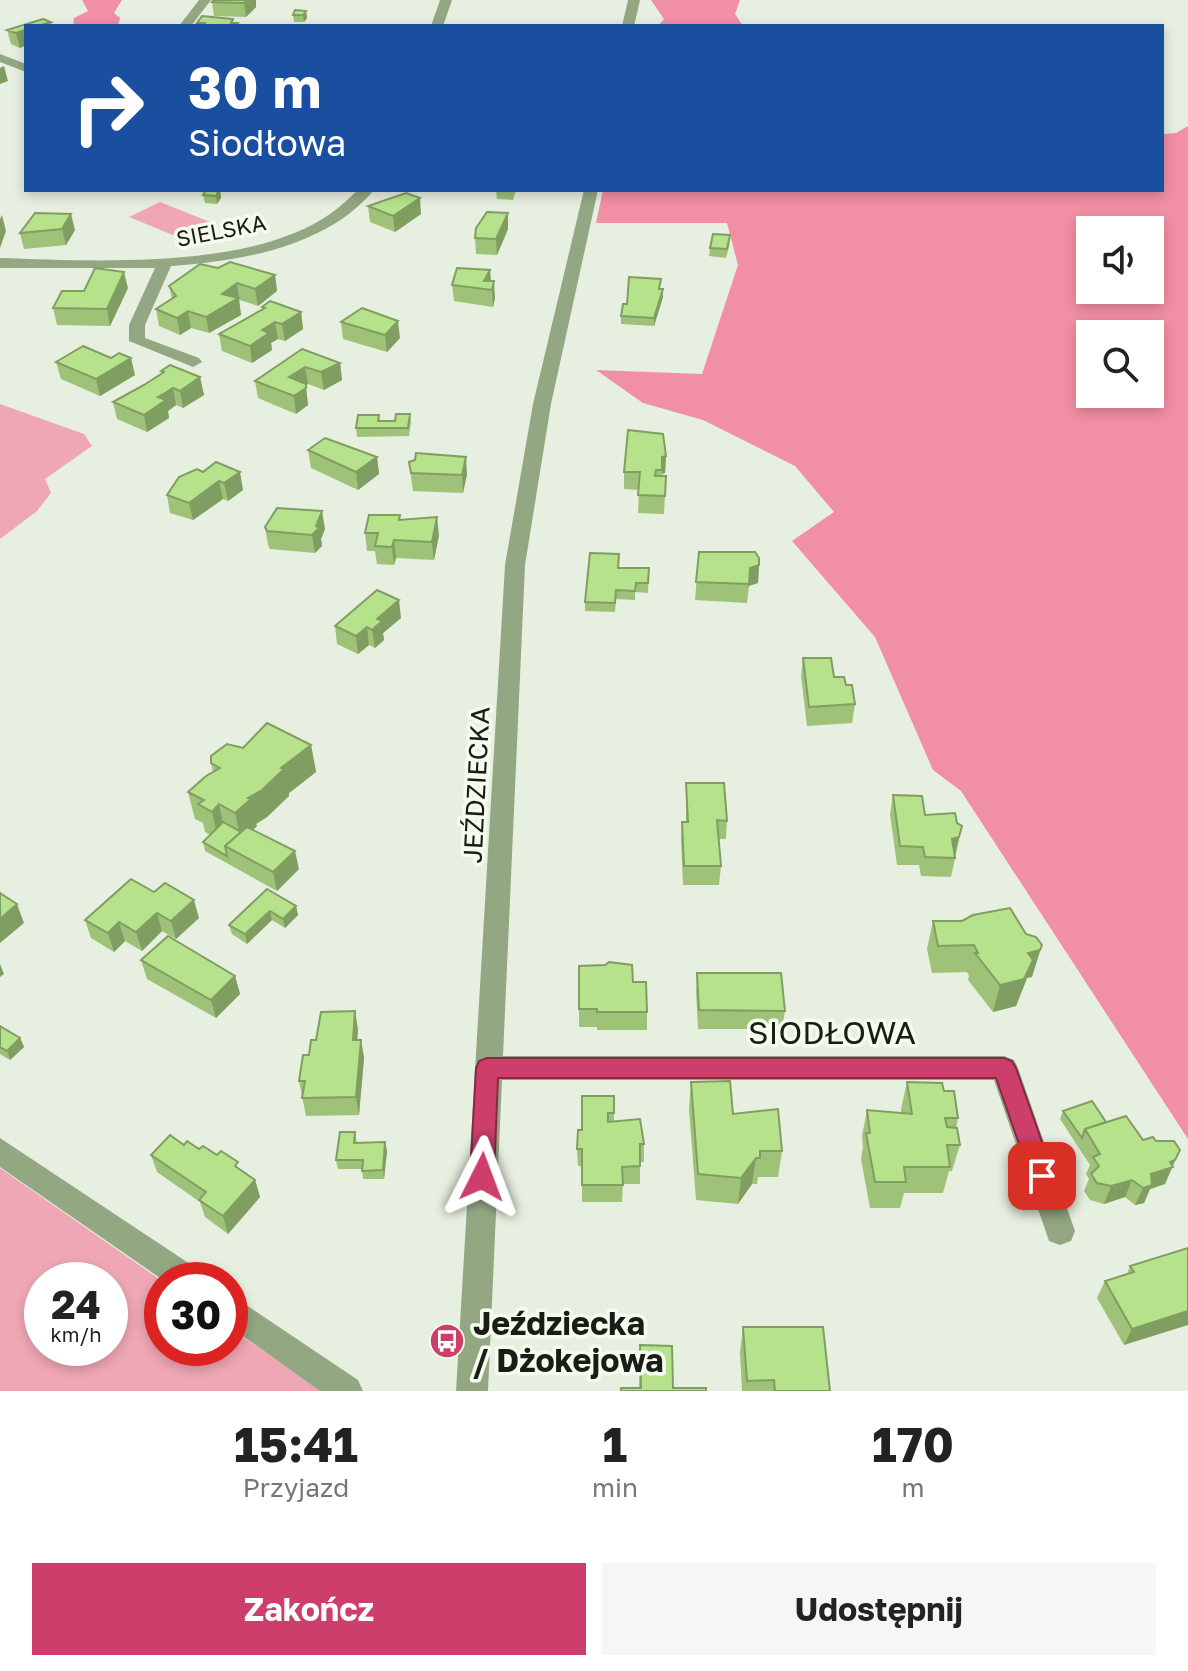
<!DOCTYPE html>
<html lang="pl">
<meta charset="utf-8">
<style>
body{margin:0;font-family:"Golos Text",sans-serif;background:#f6f6f6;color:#222;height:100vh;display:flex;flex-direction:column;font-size:30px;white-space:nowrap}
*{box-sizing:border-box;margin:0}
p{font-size:26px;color:#767676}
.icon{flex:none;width:44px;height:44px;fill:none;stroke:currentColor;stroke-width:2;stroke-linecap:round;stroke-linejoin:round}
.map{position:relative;height:1391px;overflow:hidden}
.sheet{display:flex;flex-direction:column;background:#fff;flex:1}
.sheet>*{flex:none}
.top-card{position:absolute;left:24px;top:24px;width:1140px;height:168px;border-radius:0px;box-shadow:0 4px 12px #0003;background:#1a4fa0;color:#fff;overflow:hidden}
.fabs{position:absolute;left:1076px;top:216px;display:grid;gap:16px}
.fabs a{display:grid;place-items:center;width:88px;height:88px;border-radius:0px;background:#fff;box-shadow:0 4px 12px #0003;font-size:40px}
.speed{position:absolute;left:24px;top:1262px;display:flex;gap:16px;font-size:40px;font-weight:700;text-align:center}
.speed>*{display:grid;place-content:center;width:104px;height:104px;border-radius:50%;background:#fff;box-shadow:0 4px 12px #0003;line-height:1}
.speed small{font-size:20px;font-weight:400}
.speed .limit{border:12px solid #d22;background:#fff;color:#111}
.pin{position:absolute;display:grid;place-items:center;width:68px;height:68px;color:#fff;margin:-34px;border-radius:16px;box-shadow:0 4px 12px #0006}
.me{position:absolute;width:88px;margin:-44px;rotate:3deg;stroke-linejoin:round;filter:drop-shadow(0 0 6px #0008)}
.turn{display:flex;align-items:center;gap:28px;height:168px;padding:0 32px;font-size:36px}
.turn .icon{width:104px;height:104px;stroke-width:2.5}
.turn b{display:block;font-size:56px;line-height:68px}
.eta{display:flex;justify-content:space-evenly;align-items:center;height:136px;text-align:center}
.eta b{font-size:48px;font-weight:700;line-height:56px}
.action{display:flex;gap:16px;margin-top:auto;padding:16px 32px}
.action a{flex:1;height:92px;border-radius:0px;background:#cd3f6a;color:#fff;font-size:32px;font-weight:700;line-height:92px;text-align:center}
.action a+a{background:#f6f6f6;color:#222}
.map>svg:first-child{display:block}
.green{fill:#f0a7b5;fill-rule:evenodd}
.forest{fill:#f18fa4;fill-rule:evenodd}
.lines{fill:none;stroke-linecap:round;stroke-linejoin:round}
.street{fill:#94a783;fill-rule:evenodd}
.wall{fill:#9dc278}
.shaded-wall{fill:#809e62}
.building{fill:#b7e28c;stroke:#809e62;stroke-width:2}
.route{fill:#cd3f6a;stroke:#852945;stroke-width:2}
.labels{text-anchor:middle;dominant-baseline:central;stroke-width:7;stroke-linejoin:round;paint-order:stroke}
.far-street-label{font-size:22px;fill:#1a1c17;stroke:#f4fded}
.street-label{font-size:26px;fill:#1a1c17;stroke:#f4fded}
.near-street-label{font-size:32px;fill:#1a1c17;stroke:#f4fded}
.near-poi-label{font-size:32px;font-weight:bold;fill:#1a1c17;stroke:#f4fded;text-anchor:start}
</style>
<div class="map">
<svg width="1188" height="1391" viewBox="0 0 1188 1391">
<rect width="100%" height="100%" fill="#e7efe0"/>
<!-- green -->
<g class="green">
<path d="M160,202L215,224L185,240L129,217Z"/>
<path d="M0,404L84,434L92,446L45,479L51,493L37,511L0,539Z"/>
<path d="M0,1168L162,1281V1348H230V1328L321,1391H0ZM42,1280H110V1348H42Z"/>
</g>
<!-- forest -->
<g class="forest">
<path d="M82,0H122L114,13L120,18L118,26H73L74,18L88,11Z"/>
<path d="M651,0H740L735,14L743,26H658L664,19Z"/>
<path d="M1188,126V1139L961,791L933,770L875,637L792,541L834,512L795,466L703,420L643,403L596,370L702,374L738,265L727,223H596L603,190H1162V134L1176,133ZM1090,230H1150V290H1090ZM1150,334V394H1090V334Z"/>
</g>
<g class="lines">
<!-- street -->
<g class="street">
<path d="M199,0H211L191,26H179Z"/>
<path d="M440,0H452L443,26H431Z"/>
<path d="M628,0H640L634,26H622Z"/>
<path d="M0,54L26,64V72L0,62Z"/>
<path d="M358,190H374C326,247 242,261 171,266L145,325V338L199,358L202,362L193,367L129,341V325L155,268H0V258C95,261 250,270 330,214C340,207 349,198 358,190Z"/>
<path d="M584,190H598L551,404L525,565L503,1056H1004L1014,1060L1018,1068L1075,1231L1071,1241L1060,1245L1049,1241L994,1080H502L488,1391H456L505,565L533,404Z"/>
<path d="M0,1138L199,1270L203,1280H163L0,1167Z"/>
<path d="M230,1294L358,1380L363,1391H320L230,1327Z"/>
</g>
</g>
<!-- wall -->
<g class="wall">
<path d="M214,0H256V7L246,17L214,16L212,2Z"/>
<path d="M306,11L307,18L304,22H294L293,15Z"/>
<path d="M43,19L51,22L52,26H26V45L20,48L11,44L7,30Z"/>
<path d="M220,190L221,198L217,204L205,203L203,195Z"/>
<path d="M481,190H516L513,200L497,199L496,191Z"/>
<path d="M368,206L421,214L395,232L370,222Z"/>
<path d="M35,213L75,230L66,245L24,249L20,233Z"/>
<path d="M508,213V229L497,255L476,254L475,238Z"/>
<path d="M730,243L726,258L709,256L710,248Z"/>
<path d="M218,268L275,275L277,291L258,306L240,300L239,301L241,315L209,333L191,328L180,335L159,326L156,309L172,299L169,286Z"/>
<path d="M490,270L491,281L495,298L493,307L454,301L452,285Z"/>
<path d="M128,288L110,326L57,325L53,308L84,291Z"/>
<path d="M660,289L663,297L654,326L621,324V316L627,304Z"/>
<path d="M262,307L301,312L303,329L285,341L278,339L271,343L272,350L252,363L222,351L219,334L262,309Z"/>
<path d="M341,322L400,338L387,352L343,339Z"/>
<path d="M302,349L340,363L342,380L324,390L308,384L306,385L308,405L296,414L258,398L255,381Z"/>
<path d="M56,362L135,375L100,396L61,379Z"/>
<path d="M161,371L200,377L204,395L183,408L176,405L168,411L169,418L147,432L117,419L113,402L144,385L161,374Z"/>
<path d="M410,414L411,422L409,436L357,437L356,428L379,415L380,421H395Z"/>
<path d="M308,450L377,457L379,474L358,490L311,468Z"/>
<path d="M666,456L665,473L662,474V476H666L664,514L638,513L639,490L624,489V472Z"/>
<path d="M409,462L467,474L463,493L413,491Z"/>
<path d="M197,469L243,490L228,501L223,499L193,520L170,513L167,495Z"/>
<path d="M400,520L439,535L434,560L396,558L394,565L377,564L375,551H367L365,533Z"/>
<path d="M265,527L325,529L321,539L322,546L315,553L270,549L268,545Z"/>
<path d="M699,552L759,565L758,583L749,586L747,603L695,600Z"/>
<path d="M619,568H649L648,593L635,592V600L616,599L615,612L585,611V602Z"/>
<path d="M401,618L383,633L384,640L375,648L369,645L358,654L337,644L335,626Z"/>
<path d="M803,658L846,685L855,704L852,723L807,726L801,676Z"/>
<path d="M311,745L316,772L289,793V796L267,817L256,824L257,826L253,830L299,869L277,891L205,851L203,842L210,835L205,832L203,823L195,819L188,792L213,772L211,763L243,748Z"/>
<path d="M686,783L727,821L726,839H719L721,866L719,885H683L681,840L682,822H686Z"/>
<path d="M893,795L925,815L957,823L962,826L951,877L921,876L919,865H897L890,814Z"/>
<path d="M131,879L199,918L176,939L162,931L142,951L125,941L114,952L91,938L85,920Z"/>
<path d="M267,889L296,906L298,915L285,928L272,920L247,944L232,934L229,925Z"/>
<path d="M933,921L1032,977L1027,978L1016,1006L993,1012L968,980L969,976L967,972L932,973L927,949Z"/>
<path d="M141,960L235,976L240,994L216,1018L147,979Z"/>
<path d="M579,966L633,982L647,1012V1030H597V1027H579Z"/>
<path d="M697,973L785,1011L782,1029H698L696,991Z"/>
<path d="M0,1026L20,1038L24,1047L10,1060L0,1054Z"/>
<path d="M358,1029L357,1040H361L364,1058L359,1115L306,1116L299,1081L309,1055L316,1040Z"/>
<path d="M691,1082L782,1151L778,1177H758L757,1184H752L738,1204L696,1200L689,1109Z"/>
<path d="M907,1082L944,1091L958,1118L956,1128L960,1145L952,1171H949L943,1193H904L900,1208H870L861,1159L863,1147L862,1136L867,1110L901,1113V1109Z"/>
<path d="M614,1096V1121L644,1144V1162H640V1184H623L622,1202H582V1166H578L577,1149L582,1130Z"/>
<path d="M1063,1111L1106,1122L1143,1140L1156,1141L1180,1150L1165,1184L1150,1189L1144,1203L1135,1205L1125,1197L1104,1204L1090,1200L1084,1191L1089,1179L1086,1174L1090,1165L1060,1119Z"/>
<path d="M355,1132L357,1143L385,1142L387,1151L384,1179H363L362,1169H338L336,1160Z"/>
<path d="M184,1145L199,1149L240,1170L255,1180L260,1197L228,1234L205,1217L200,1202L157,1172L151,1155Z"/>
<path d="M1188,1248L1124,1345L1097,1298L1105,1281L1127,1274L1130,1266Z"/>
<path d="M743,1327L830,1391H742L740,1352Z"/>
<path d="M640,1345L673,1388H639Z"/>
</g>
<!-- shaded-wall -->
<g class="shaded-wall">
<path d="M247,0H256V7L246,17L244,3Z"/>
<path d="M306,11L307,18L304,22L303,15Z"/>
<path d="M24,30L26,45L20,48L16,33Z"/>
<path d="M4,66L8,81L0,84V68Z"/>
<path d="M220,190L221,198L217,204L216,196Z"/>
<path d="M420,198L421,214L395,232L393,216Z"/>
<path d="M508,213V229L497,255L496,239Z"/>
<path d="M71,214L75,230L66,245L62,229Z"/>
<path d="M2,215L6,231L0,248V219Z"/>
<path d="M490,270L491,286L484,281Z"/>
<path d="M124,272L128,288L110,326L107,309Z"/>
<path d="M275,275L277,291L258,306L255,289Z"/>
<path d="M494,281L495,298L493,307L492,290Z"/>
<path d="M237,283L241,315L209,333L206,317L222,294Z"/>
<path d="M663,289V297L654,326V318Z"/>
<path d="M188,311L191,328L180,335L177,318Z"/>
<path d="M301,312L303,329L285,341L282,324Z"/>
<path d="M398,321L400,338L387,352L385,335Z"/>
<path d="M275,322L278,339L271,343L272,350L252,363L250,346L262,330Z"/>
<path d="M131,358L135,375L100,396L96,379Z"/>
<path d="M340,363L342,380L324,390L321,372Z"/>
<path d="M305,367L308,384L292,395L289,377Z"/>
<path d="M200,377L204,395L183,408L180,391Z"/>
<path d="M173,388L176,405L168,411L169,418L147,432L144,415L158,397Z"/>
<path d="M306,388L308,405L296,414L294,396Z"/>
<path d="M666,456L665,473L662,474V457Z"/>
<path d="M377,457L379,474L358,490L356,472Z"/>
<path d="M466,457L467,474L463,493L462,475Z"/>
<path d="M240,472L243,490L228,501L224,483Z"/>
<path d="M219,481L223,499L193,520L189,503Z"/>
<path d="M322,511L325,529L321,539L322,546L315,553L312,535Z"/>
<path d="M437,517L439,535L434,560L432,542Z"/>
<path d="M394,540L396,558L394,565L392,547Z"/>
<path d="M759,565L758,583L748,586L750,568Z"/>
<path d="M399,600L401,618L383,633L384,640L375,648L372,630L377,619Z"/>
<path d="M367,627L369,645L358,654L356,636Z"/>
<path d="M311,745L316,772L289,793V796L267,817L256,824L257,826L241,841L235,813L248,798L281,768Z"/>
<path d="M219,804L225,832L218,839L212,812Z"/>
<path d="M959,837L955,855L952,839Z"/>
<path d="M295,851L299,869L277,891L273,872Z"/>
<path d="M194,900L199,918L176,939L171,921Z"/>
<path d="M17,904L24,923L0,943V919Z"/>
<path d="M296,906L298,915L285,928L283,919Z"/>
<path d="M270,911L272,920L247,944L245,934Z"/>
<path d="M157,913L162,931L142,951L136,932Z"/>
<path d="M119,922L125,941L114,952L108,933Z"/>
<path d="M1042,945L1032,977L1027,978L1016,1006L993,1012L1000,985L1028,953Z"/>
<path d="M0,964L4,974L0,977Z"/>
<path d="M235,976L240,994L216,1018L211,1000Z"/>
<path d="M355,1011L358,1029L356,1058L353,1040Z"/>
<path d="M20,1038L24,1047L10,1060L7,1051Z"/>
<path d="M361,1040L364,1058L359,1115L356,1097Z"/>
<path d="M385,1142L387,1151L384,1179L383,1170Z"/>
<path d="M756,1158L752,1184L738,1204L741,1178Z"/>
<path d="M1175,1160L1165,1184L1150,1189L1144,1203L1135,1205L1143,1188L1151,1174L1170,1162Z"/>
<path d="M255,1180L260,1197L228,1234L223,1216Z"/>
<path d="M1132,1180L1125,1197L1104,1204L1111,1186Z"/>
<path d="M1188,1311V1325L1124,1345L1132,1329Z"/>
</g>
<!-- building -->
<g class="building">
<path d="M214,0H247L244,3L212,2Z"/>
<path d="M295,10L306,11L303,15H293Z"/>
<path d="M202,16L233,19L231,23H238L236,26H203L205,23H197Z"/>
<path d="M43,19L51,22L44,24L48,26H26V31L24,30L16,33L7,30Z"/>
<path d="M206,190H219L216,196L203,195Z"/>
<path d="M406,193L420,198L393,216L368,206Z"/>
<path d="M487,212L508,213L496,239L475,238L476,228Z"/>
<path d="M35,213L71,214L62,229L20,233Z"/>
<path d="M713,234L730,235L727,249L710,248Z"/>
<path d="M230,262L275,275L255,289L237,283L222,294L238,298L206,317L188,311L177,318L156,309L176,296L169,286L200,264L218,268Z"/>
<path d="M95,268L124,272L107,309L53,308L62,291H84Z"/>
<path d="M457,268L490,270L484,281H494L492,290L452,285Z"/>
<path d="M629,277L661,279L659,289H663L654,318L621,316L623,304H627Z"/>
<path d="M270,301L301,312L282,324L275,322L262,330L269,333L250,346L219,334L265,308L262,307Z"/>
<path d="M362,308L398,321L385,335L341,322Z"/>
<path d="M83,346L111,358L119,353L131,358L96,379L56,362Z"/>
<path d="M302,349L340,363L321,372L305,367L289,377L306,384V388L294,396L255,381Z"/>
<path d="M170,365L200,377L180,391L173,388L165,393L158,397L166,400L144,415L113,402L144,385L164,372L161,371Z"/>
<path d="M396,414H410L408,428H356L358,415H379L378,421H395Z"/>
<path d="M628,430L663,434L666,456L662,457V470H656L655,476H666L665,496L638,495L640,472H624Z"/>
<path d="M325,438L377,457L356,472L308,450Z"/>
<path d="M416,453L466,457L462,475L411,473L409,462L415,460Z"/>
<path d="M216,462L240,472L224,483L219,481L189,503L167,495L179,477L197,469L203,472Z"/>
<path d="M277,508L322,511L316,526L319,528L312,535L267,531L265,527Z"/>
<path d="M369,515H400L399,520L437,517L432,542L394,540L392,547L375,546L378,533H365Z"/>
<path d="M699,552H755L759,558V565L750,568L749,584L696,582Z"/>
<path d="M590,553L619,554L618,568H649L648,583H636L635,591L616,590L615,603L585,602Z"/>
<path d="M377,590L399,600L377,619L382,621L372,630L367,627L356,636L335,626Z"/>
<path d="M803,658H831L834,677H844L846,685H852L855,704L809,707Z"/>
<path d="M267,723L311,745L281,768L284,769L262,790L248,798L251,799L235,813L219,804L212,812L198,804L204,800L188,792L206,776L220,768L211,763V756L227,744L243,748Z"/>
<path d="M686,783H724L727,821L717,820L721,866H684L682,822H688Z"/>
<path d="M893,795L922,796L925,815L955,813L957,823L962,826L959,837L952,839L955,858L925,857L923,847L900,846Z"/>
<path d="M223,822L241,832L225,846L227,856L203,842Z"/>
<path d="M247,827L295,851L273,872L225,846Z"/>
<path d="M131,879L154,892L165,883L194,900L171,921L157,913L136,932L119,922L108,933L85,920Z"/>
<path d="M267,889L296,906L283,919L270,911L245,934L229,925Z"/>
<path d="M0,893L17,904L0,919Z"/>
<path d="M1010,908L1026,934L1036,937L1042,945L1040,950L1028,953L1033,960L1024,979L1000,985L975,953H978L974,945L938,946L933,921H962L973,915Z"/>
<path d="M168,936L235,976L211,1000L141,960Z"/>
<path d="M609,962L632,965L633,982H646L647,1012H597V1009H579V966L605,965Z"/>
<path d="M697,973H781L785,1011L699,1010Z"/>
<path d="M355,1011L353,1040H361L356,1097L302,1098L305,1081H299L303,1055H309L311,1040H316L321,1012Z"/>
<path d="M0,1026L20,1038L7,1051L0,1047Z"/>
<path d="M730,1081L733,1114L778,1109L782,1151H760V1158H756L741,1178L698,1174L691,1082Z"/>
<path d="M907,1082L942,1083L944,1091H954L958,1118H945L947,1127L957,1128L960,1145H947L950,1167H904L906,1182H875L866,1133H870L867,1110L912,1114Z"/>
<path d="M582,1096H614V1113H608V1122L640,1119L644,1144H640V1166L622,1167L623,1185H582V1149H577L578,1130H582Z"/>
<path d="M1092,1101L1106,1122L1085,1129L1082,1138L1063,1111Z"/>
<path d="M1126,1116L1143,1140L1153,1137L1156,1141H1174L1180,1150L1175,1160L1170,1162L1173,1167L1151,1174L1152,1185L1143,1188L1132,1180L1111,1186L1097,1183L1091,1174L1099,1166L1093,1157L1100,1154L1085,1129Z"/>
<path d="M340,1132H355L354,1143L385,1142L383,1170L362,1171L363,1160H336Z"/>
<path d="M170,1135L184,1145L187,1141L199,1149L203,1146L217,1155L221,1151L238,1162L235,1166L255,1180L223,1216L199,1200L206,1192L151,1155Z"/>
<path d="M1188,1248V1311L1132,1329L1105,1281L1134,1272L1130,1266Z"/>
<path d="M743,1327H823L830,1391H775L774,1380L747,1381Z"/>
<path d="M640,1345L672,1346L673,1388H706V1391H621V1388H641Z"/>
</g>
<!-- route -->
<path class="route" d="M487,1058H1004L1012,1061L1016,1068L1054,1176L1050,1184L1042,1187L1033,1184L996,1078H498L494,1177L490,1184L482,1187L473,1184L470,1177L476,1068L479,1061Z"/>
<!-- icons -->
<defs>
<g id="bus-disc" transform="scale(1.8)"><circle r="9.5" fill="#cd3f6a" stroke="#f4fded"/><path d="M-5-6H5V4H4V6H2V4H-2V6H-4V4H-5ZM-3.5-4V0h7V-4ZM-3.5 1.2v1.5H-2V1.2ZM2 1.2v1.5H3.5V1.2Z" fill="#fff"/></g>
</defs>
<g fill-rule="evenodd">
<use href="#bus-disc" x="447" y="1341"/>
</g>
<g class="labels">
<!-- far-street labels -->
<g class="far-street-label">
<text transform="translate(221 230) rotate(-11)">SIELSKA</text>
</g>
<!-- street labels -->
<g class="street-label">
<text transform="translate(476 785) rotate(-87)">JEŹDZIECKA</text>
</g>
<!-- near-street labels -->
<g class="near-street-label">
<text x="832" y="1032">SIODŁOWA</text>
</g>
<!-- near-poi labels -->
<g class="near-poi-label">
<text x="473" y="1323">Jeździecka<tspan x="473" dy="37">/ Dżokejowa</tspan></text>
</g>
</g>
</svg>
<div class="fabs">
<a><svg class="icon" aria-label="sound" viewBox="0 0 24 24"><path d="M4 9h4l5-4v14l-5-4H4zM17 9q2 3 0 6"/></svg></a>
<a><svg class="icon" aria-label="search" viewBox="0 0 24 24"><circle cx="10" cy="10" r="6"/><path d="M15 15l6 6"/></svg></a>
</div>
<div class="speed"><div>24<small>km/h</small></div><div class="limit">30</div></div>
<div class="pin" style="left:1042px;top:1176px;background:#d93025"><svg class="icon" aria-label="arrive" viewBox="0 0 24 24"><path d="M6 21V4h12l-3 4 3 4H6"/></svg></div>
<svg class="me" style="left:482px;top:1177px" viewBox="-20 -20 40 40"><path d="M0-17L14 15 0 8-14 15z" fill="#cd3f6a" stroke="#fff" stroke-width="4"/></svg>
<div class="top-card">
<div class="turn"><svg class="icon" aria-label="right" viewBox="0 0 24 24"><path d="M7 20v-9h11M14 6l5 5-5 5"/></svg><div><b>30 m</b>Siodłowa</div></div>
</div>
</div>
<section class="sheet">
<div class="eta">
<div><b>15:41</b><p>Przyjazd</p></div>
<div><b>1</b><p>min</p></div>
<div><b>170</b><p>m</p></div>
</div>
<div class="action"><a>Zakończ</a><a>Udostępnij</a></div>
</section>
